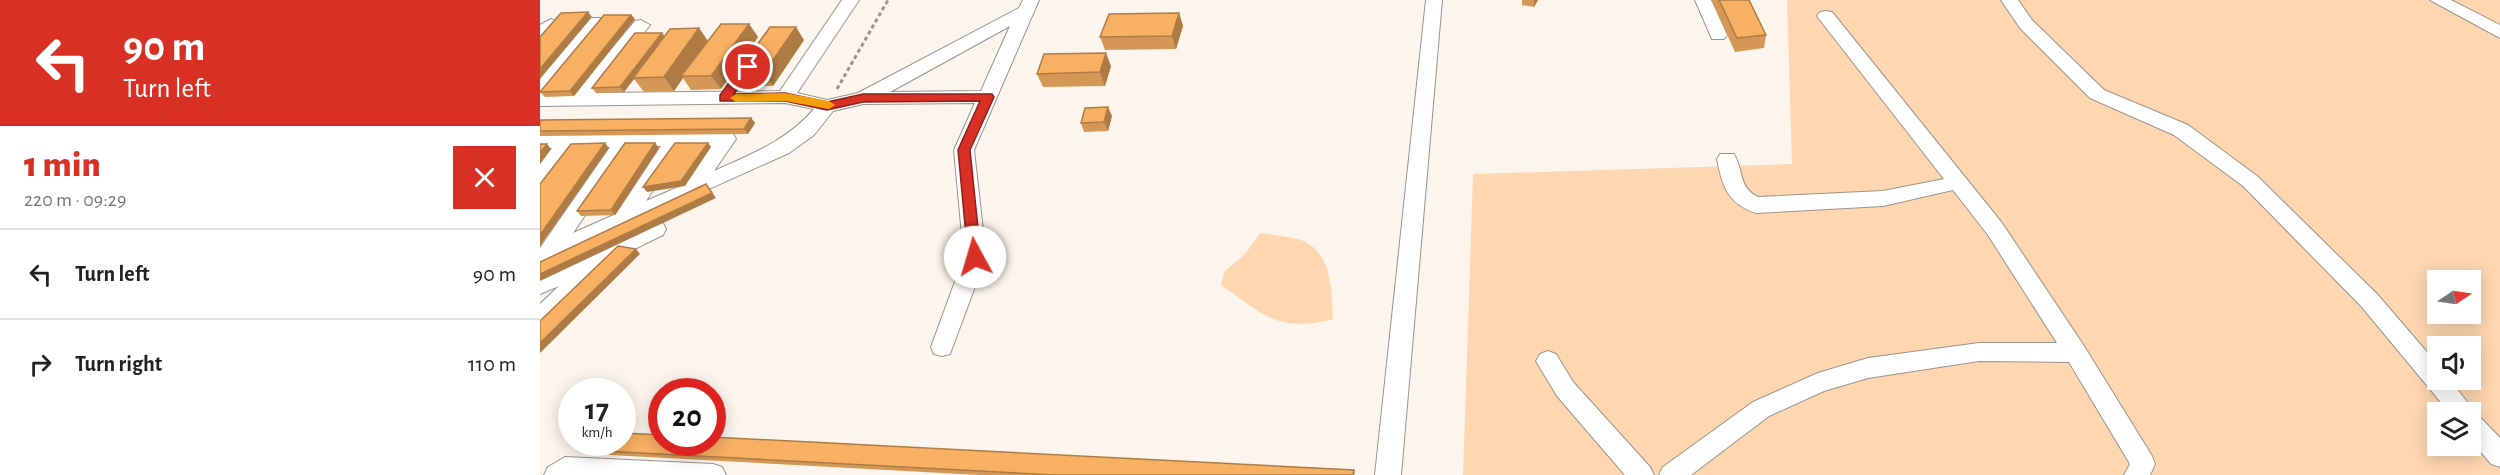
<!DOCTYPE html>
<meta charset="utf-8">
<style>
body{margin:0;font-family:"Alegreya Sans",sans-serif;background:#f2f2f2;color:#202124;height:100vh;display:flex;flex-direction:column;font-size:22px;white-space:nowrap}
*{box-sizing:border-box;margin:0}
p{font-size:20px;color:#757577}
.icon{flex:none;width:33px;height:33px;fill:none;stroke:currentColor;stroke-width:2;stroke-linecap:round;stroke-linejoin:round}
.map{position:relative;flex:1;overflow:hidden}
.side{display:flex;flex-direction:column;background:#fff;width:540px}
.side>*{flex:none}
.hud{background:#d93025;color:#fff;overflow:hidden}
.needle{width:39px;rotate:77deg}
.tools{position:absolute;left:1887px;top:270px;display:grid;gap:12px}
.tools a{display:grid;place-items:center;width:54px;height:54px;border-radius:0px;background:#fff;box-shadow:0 3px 15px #0003;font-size:30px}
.speed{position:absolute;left:18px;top:378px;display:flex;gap:12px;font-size:30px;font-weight:700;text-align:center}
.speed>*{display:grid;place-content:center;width:78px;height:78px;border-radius:50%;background:#fff;box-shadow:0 3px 15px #0003;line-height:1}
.speed small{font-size:15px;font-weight:400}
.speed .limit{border:9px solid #d22;background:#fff;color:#111}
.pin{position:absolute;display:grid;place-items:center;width:51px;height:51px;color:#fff;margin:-26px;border:3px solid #fff;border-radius:50%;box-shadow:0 2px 6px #0007}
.me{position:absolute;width:66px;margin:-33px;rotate:354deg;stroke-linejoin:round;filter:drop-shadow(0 0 4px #0008)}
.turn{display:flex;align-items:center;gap:21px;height:126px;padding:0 24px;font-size:27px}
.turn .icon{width:78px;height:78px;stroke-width:2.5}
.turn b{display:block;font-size:42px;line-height:51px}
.round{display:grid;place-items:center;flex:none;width:63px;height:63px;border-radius:0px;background:#f2f2f2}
.head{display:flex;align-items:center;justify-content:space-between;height:102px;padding:0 24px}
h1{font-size:36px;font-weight:800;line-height:45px;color:#d93025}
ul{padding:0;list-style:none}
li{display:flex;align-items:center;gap:18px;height:90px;padding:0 24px;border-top:2px solid #e0e0e0}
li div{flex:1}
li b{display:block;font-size:22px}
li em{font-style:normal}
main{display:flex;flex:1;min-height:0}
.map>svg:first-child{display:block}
.green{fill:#fed7b1;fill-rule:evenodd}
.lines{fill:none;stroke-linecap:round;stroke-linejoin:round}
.minor-casing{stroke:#99928c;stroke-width:2}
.path{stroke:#99948f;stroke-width:3;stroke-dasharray:4 3;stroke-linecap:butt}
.minor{fill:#fff;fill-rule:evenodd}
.wall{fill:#d59755}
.shaded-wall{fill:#ae7b45}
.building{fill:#f8b063;stroke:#ae7b45;stroke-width:1.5}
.route{fill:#d93025;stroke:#8d1f18;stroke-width:1.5}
.slow{fill:#f59e0b}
</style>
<main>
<section class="side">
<div class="hud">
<div class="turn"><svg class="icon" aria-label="left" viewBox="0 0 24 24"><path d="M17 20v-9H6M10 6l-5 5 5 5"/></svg><div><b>90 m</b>Turn left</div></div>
</div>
<div class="head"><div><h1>1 min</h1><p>220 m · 09:29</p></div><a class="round" style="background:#d93025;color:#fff"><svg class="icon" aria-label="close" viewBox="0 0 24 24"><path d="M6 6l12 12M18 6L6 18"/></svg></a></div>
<ul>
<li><svg class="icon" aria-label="left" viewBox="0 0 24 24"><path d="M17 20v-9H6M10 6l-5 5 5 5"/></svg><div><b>Turn left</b></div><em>90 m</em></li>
<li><svg class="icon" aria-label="right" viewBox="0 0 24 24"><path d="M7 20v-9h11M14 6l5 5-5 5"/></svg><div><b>Turn right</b></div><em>110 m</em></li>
</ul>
</section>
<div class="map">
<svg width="1960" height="475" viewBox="0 0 1960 475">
<rect width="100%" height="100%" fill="#fcf5ee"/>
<!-- green -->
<g class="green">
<path d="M1247,0H1960V475H923L933,174L1252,164ZM1898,280H1930V314H1898ZM1898,346H1930V380H1898ZM1898,412H1930V446H1898Z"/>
<path d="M720,233C732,235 746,236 758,239C792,249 792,290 793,319C739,333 723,315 681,285L684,272L705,254Z"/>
</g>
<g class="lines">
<!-- minor casing -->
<g class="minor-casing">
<g id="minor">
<path d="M302,0H319L257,93L287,100L318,93L479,8L483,0H499L434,150L446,257L410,354L402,356L394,354L391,347L424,257L414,150L435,103L323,104L293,111L274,135L249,153L0,265V248L70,147H33L7,184L0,186V164L12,148H0V134H193L196,139L174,171C211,154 247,141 274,109L245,103L0,106V77L51,18H63L66,22L5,94L35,93L95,21L101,20L110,25L56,93L240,91ZM470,26L441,91L350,92ZM121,146L76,214L33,233L91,147ZM141,146H171L143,185L106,201Z"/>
<path d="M886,0H902L861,475H835Z"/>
<path d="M1155,0H1171L1187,35L1184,39H1172Z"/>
<path d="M1461,0H1478L1492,20L1564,90L1648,125L1717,176L1837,294L1898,365V380H1910L1935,412L1960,438V467L1951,464L1930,439V412H1909L1821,306L1703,186L1634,135L1550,98L1480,28Z"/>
<path d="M1890,0H1911L1960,25V38Z"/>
<path d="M1286,11L1292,12L1462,223L1544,346L1612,456L1615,464L1610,475H1584L1590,464L1529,362L1439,361L1328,378L1284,391L1229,416L1151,475H1119L1123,467L1213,402L1278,373L1328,358L1439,343H1517L1448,235L1413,190L1343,206L1216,213C1188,204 1182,186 1177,159L1180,154H1194C1204,171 1198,187 1218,197L1343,191L1404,179L1280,20L1277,16L1280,12Z"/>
<path d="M11,19L20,24L6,40L0,42V25Z"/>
<path d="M116,221L123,223L126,229L123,235L74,259L8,324L0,327V304L19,286L0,294V275L51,254L58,247Z"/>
<path d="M1008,351L1016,354L1033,382L1110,467L1114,475H1085L1017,396L996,361L1000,354Z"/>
<path d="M25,457L173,464L182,467L186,475H4L8,467Z"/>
</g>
</g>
<!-- path -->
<path class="path" d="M297,89L348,0"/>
<!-- minor -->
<use href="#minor" class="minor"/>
</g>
<!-- wall -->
<g class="wall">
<path d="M982,0H998L994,7L982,5Z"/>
<path d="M1172,0H1209L1226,35L1224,48L1195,52L1172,1Z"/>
<path d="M639,13L643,26L636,49L565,50L560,37Z"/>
<path d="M91,15L95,19L34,96L5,97L0,92Z"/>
<path d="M209,24L218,37L181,89L151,90L143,78L134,91L104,92L94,79L84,92L56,93L52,88L124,36L168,41Z"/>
<path d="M264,40L233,86H206L197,73Z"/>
<path d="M571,66L565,86L503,87L497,74Z"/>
<path d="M572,116L568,131L544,132L541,123Z"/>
<path d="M211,118L215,123L208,134L0,136V120Z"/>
<path d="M119,148L75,215L41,216L37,211Z"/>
<path d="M64,451L814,470L815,474L439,475L70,455Z"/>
</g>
<!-- shaded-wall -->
<g class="shaded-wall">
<path d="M994,0H998L994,7Z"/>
<path d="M48,12L52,17L0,79V69Z"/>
<path d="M639,13L643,26L636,49L632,36Z"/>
<path d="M91,15L95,19L34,96L30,91Z"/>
<path d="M209,24L218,37L181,89L171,76Z"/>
<path d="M256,27L264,40L233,86L224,73Z"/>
<path d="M159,28L168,41L141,76L143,78L134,91L124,77Z"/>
<path d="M122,33L125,37L93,78L94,79L84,92L80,87Z"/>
<path d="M566,53L571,66L565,86L560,72Z"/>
<path d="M568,107L572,116L568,131L564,122Z"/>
<path d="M211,118L215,123L208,134L204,129Z"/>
<path d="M65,143L69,148L0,246V235Z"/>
<path d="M115,143L119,148L75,215L71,210Z"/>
<path d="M168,143L171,147L145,186L107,192L103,187Z"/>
<path d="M7,144L11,149L0,164V153Z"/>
<path d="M166,184L176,198L0,281V274Z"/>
<path d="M96,249L100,254L0,353V343Z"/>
</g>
<!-- building -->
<g class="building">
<path d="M1179,0H1209L1226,35L1197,38Z"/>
<path d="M48,12L0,69V37L21,13Z"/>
<path d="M639,13L632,36L560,37L569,14Z"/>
<path d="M64,15H91L30,91L0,92Z"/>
<path d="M181,24H209L171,76H141Z"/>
<path d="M230,27H256L224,73H197Z"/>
<path d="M159,28L124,77L93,78L130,29Z"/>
<path d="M95,33H122L80,87L52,88Z"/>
<path d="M566,53L560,72L497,74L504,54Z"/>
<path d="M568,107L564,122L541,123L545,108Z"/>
<path d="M211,118L204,129L0,131V120Z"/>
<path d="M65,143L0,235V184L31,144Z"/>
<path d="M85,143H115L71,210L37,211Z"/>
<path d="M135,143H168L141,181L103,187Z"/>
<path d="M0,144H7L0,153Z"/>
<path d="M166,184L172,193L0,274V262Z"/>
<path d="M78,246L96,249L0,343V321Z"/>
<path d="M82,433L122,435V442H172V437L814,470L813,475H514L64,451L70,442H82Z"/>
</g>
<!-- route -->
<path class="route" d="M208,63L213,67L194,94L245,93L287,102L323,94H452L454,97L430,150L441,257L439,261L435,262L428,257L418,150L440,101L323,102L287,110L245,101H180V95L203,64Z"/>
<!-- slow -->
<path class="slow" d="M245,93L289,101L295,105L289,109L245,101L196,102L190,98L196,94Z"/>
</svg>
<div class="tools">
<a><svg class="needle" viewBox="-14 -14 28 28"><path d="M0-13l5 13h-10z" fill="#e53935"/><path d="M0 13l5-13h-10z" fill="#757577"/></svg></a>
<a><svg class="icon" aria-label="sound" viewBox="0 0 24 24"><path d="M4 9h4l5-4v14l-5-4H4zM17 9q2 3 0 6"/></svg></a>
<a><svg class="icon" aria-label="layers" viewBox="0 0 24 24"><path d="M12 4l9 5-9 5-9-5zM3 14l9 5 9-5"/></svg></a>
</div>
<div class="speed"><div>17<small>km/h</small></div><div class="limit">20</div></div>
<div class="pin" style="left:208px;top:67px;background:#d93025"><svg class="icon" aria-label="arrive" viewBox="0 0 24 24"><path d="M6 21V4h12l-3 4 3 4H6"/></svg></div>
<svg class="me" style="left:435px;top:257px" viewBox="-20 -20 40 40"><circle r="19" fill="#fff"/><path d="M0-13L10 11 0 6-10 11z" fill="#d93025"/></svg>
</div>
</main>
